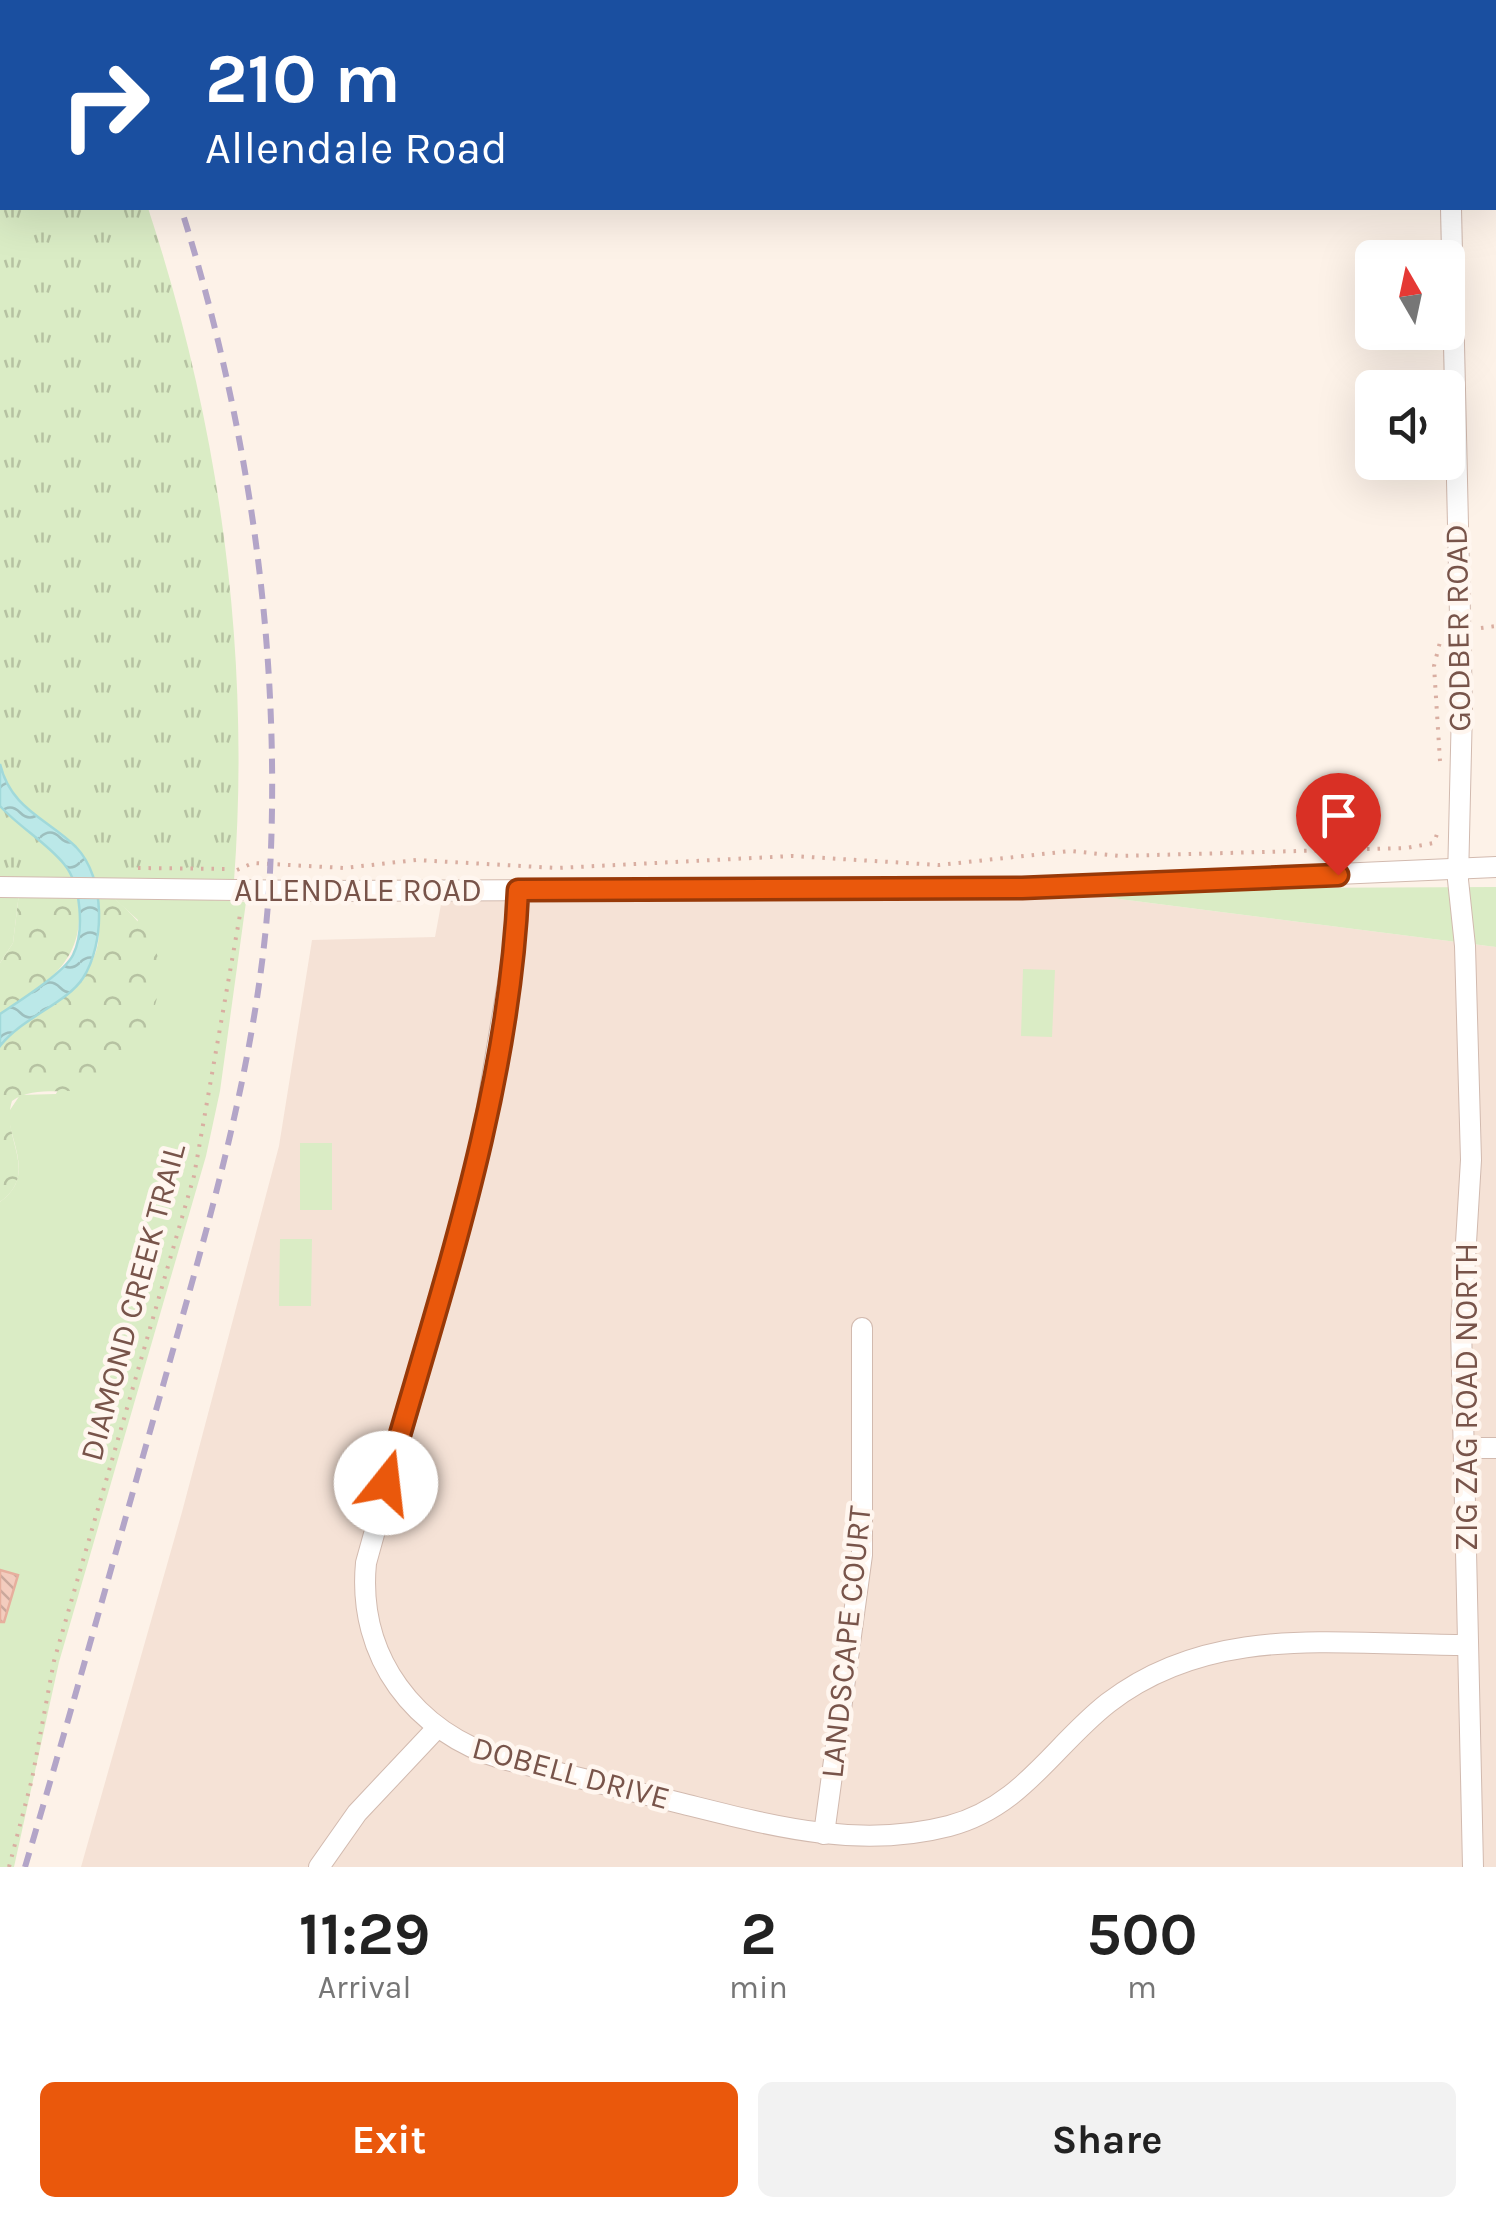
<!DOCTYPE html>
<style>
body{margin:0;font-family:Karla,sans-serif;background:#f2f2f2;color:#222;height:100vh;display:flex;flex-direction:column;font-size:38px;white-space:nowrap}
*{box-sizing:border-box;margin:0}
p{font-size:32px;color:#767676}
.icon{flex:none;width:55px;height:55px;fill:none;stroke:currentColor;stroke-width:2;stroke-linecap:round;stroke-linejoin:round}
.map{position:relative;height:1867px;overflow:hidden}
.side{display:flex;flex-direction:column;background:#fff;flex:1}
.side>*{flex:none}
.banner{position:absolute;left:0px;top:0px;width:1498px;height:210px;box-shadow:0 10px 40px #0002;background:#1a4fa0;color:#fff;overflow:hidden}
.needle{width:65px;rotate:351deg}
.fabs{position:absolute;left:1355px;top:240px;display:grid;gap:20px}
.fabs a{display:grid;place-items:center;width:110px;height:110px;border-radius:15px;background:#fff;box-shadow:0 10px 40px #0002;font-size:50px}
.pin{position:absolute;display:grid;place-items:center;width:85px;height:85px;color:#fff;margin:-102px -42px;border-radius:50% 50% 50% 0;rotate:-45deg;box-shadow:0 0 10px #0007}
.pin .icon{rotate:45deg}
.me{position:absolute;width:110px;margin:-55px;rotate:16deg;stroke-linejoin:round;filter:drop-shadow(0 0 8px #0008)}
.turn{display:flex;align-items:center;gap:35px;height:210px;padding:0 40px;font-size:45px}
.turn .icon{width:130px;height:130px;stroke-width:2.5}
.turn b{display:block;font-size:70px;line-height:85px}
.eta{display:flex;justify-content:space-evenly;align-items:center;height:170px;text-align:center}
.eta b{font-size:60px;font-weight:700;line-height:70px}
.primary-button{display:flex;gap:20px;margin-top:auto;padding:20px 40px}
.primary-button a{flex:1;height:115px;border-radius:15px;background:#ea580c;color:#fff;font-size:40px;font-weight:700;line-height:115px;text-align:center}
.primary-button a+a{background:#f2f2f2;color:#222}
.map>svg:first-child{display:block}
.residential{fill:#f5e2d6}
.grass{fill:#daecc5}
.forest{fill:url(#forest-crowns)}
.park{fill:url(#park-tufts)}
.water{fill:url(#water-waves);stroke:#a1d9da;stroke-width:2.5}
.building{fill:url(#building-back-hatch);stroke:#e7af9e;stroke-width:2.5}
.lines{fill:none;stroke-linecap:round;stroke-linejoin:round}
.minor-casing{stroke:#d2baaf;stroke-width:22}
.path{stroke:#d9aea1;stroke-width:4;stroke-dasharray:2.5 8;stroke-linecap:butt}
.minor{stroke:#fff;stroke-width:20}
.rail{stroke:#b3a5c8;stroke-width:6;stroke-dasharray:15 10;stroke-linecap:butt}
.route-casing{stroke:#983908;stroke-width:25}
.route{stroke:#ea580c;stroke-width:18}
.labels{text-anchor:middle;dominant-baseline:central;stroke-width:9;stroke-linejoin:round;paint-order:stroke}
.street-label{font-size:32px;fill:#78544a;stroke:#fff6ef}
</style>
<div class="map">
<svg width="1496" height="1867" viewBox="0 0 1496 1867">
<defs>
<pattern id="forest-crowns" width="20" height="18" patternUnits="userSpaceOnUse" patternTransform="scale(2.5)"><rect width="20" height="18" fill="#daecc5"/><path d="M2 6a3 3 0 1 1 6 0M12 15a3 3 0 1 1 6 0" fill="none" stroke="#b6c2a2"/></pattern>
<pattern id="park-tufts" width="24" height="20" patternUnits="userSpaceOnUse" patternTransform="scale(2.5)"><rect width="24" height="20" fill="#daecc5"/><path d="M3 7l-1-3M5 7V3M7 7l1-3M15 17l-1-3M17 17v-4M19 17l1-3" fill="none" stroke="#b6c2a2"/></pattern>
<pattern id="water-waves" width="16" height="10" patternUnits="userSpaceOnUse" patternTransform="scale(2.5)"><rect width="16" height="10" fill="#bbe8e8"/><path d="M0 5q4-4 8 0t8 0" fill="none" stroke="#9dbfbe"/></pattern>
<pattern id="building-back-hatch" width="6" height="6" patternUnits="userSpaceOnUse" patternTransform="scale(2.5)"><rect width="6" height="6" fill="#f3ccbe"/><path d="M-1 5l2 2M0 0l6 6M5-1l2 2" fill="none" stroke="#caa89c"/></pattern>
</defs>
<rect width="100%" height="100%" fill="#fdf2e8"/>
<!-- residential -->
<path class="residential" d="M1041,889L1496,947V1867H81L182,1512L279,1146L312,940L435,937L442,899Z"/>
<!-- grass -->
<g class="grass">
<path d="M1496,887V947L1041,889Z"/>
<path d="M19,893L13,943L0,963V894Z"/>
<path d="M109,894L246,902L220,1091L206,1156L59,1662L14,1867H0V1202C35,1177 11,1145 8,1113L20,1095L56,1094L138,920Z"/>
<path d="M1023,969L1055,970L1052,1037L1021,1036Z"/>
<rect x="300" y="1143" width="32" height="67"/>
<path d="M280,1239H312L311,1306H279Z"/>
</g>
<!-- forest -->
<g class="forest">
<path d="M19,893L77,894C89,958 49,983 0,1014V963L13,943Z"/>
<path d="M95,894H109C131,912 152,933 159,961C167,1000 134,1064 101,1083C72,1099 37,1083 12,1101C0,1137 41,1172 0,1202V1046C45,988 118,992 95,894Z"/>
</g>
<!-- park -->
<path class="park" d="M0,0L64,2H2V208H148C220,427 251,651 234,881L0,880Z"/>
<!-- water -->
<path class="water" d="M0,764C11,809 46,818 76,847C106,878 105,944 83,978C67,1003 23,1017 0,1046V1014C18,1002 64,973 73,955C85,931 81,884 64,864C46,842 19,827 0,806Z"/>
<!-- building -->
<path class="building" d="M0,1570L18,1575L4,1622H0Z"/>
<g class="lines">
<!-- minor casing -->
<g class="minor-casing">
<g id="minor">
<path d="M1445,0V2"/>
<path d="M1451,208L1462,707L1458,880L1465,946L1471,1160L1461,1325L1473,1867"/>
<path d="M0,887L315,891L1022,888L1496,867"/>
<path d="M518,890L513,953L479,1155L366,1563C357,1657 415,1733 503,1759C562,1774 621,1788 680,1803C769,1825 857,1850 949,1826C1022,1807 1053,1746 1108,1703C1214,1621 1344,1646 1467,1645"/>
<path d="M1464,1448H1496"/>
<path d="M824,1834L862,1555V1328"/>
<path d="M319,1867L357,1813L437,1728"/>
</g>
</g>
<!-- path -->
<g class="path">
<path d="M1481,628L1496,626"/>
<path d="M1440,761L1434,666L1440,642"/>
<path d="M138,868L229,869"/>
<path d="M237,870L253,863L344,868L416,860L557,868L792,856L939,865L1071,851L1119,856L1406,848L1434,843L1438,831"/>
<path d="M9,1867L32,1779L54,1661L194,1176L241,909"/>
</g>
<!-- minor -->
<use href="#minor" class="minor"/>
<!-- rail -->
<g class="rail">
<path d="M94,0L95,2"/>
<path d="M25,1867C73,1706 118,1544 164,1382C209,1222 258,1058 269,890C283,660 250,427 181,208"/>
</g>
</g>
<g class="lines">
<!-- route casing -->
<g class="route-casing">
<path id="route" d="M386,1483C441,1289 509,1094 518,890L1022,888L1338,875"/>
</g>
<!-- route -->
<use href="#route" class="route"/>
</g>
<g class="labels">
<!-- street labels -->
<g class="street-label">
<text transform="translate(1458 628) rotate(-91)">GODBER ROAD</text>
<text x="358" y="890">ALLENDALE ROAD</text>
<text transform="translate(133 1302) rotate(-75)">DIAMOND CREEK TRAIL</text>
<text transform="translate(1466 1397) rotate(-90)">ZIG ZAG ROAD NORTH</text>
<text transform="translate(846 1642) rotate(-84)">LANDSCAPE COURT</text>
<text transform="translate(571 1773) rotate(15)">DOBELL DRIVE</text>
</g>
</g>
</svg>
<div class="fabs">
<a><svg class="needle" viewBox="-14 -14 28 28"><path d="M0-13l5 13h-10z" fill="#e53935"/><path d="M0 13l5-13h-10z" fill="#767676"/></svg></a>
<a><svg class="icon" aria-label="sound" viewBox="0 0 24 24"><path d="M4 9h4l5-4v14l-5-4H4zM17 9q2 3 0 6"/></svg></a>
</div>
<div class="pin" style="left:1338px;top:875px;background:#d93025"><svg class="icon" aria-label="arrive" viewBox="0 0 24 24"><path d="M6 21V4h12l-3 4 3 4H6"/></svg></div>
<svg class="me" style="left:386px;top:1483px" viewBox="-20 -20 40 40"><circle r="19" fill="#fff"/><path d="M0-13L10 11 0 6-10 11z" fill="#ea580c"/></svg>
<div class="banner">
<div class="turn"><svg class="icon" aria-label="right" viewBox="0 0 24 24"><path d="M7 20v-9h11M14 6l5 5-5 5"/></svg><div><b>210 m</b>Allendale Road</div></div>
</div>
</div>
<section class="side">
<div class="eta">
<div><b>11:29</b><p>Arrival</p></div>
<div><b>2</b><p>min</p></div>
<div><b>500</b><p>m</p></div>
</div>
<div class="primary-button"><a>Exit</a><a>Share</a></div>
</section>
